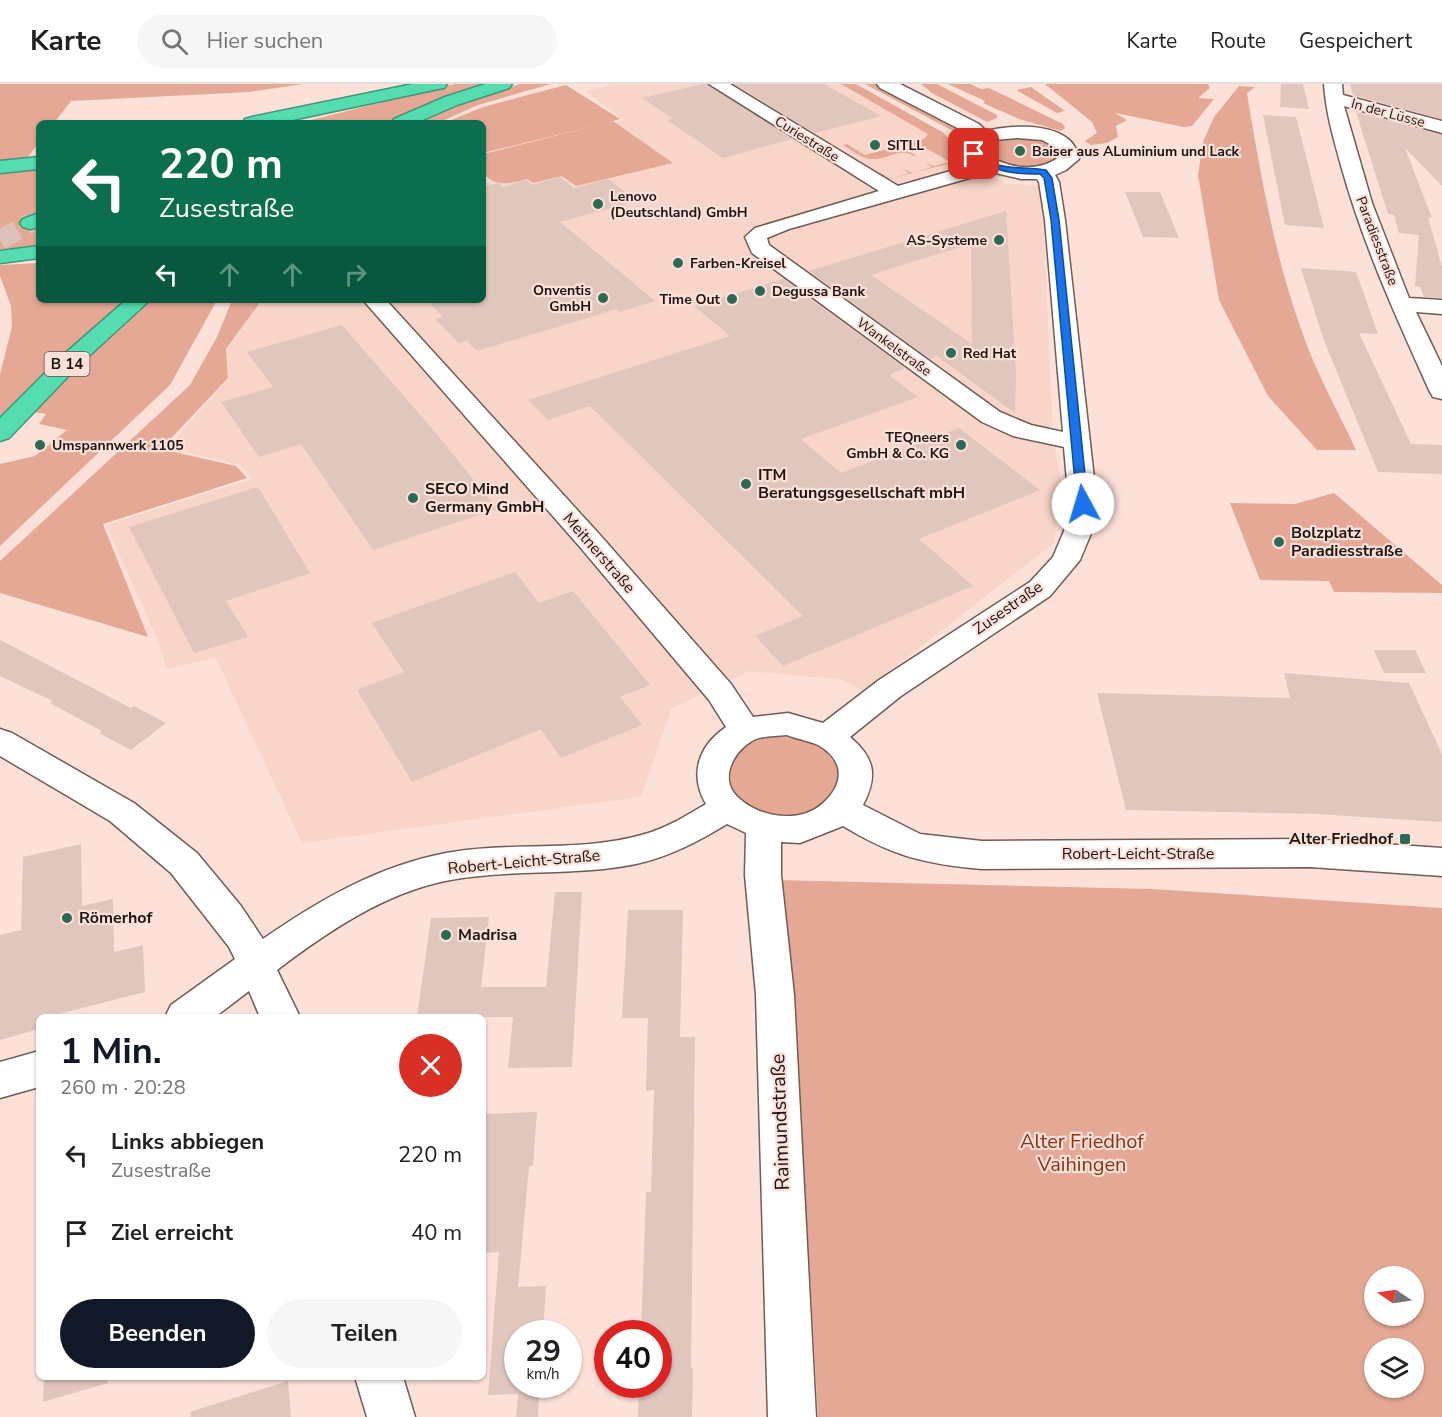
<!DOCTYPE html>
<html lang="de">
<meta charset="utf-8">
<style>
body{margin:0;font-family:"Nunito Sans",sans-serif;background:#f6f6f6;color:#202124;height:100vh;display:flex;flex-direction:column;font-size:22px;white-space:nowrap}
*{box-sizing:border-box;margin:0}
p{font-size:20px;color:#757577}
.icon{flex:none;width:33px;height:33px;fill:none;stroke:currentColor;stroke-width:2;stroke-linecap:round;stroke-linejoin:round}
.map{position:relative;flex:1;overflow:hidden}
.details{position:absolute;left:36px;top:930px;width:450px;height:366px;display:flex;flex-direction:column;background:#fff;border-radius:9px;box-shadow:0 2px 4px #0004}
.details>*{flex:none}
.top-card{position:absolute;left:36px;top:36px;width:450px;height:183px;border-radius:9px;box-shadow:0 2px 4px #0004;background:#0b6e4f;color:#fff;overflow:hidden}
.needle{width:39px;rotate:283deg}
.controls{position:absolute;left:1364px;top:1182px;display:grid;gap:12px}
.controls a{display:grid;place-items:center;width:60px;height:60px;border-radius:50%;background:#fff;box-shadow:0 2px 4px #0004;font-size:30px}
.speed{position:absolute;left:504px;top:1236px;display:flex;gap:12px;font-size:30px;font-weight:700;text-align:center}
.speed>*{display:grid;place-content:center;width:78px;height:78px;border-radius:50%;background:#fff;box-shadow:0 2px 4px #0004;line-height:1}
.speed small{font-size:15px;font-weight:400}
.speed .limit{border:9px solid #d22;background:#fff;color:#111}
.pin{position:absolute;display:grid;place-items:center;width:51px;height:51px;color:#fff;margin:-26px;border-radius:12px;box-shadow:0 3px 9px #0006}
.me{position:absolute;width:66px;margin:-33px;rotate:354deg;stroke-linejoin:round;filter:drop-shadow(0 0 4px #0008)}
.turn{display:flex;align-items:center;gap:21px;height:126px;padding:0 24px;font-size:27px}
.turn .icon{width:78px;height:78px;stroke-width:2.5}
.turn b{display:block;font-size:42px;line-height:51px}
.lanes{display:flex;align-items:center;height:57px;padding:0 24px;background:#0003;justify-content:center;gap:30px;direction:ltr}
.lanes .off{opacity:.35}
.round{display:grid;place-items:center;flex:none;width:63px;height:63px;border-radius:32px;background:#f6f6f6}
.headline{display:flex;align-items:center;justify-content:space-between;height:102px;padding:0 24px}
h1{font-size:36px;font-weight:700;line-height:45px;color:#111827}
.primary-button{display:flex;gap:12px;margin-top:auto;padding:12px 24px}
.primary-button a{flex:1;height:69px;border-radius:36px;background:#111827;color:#fff;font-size:24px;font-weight:700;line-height:69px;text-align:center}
.primary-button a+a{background:#f6f6f6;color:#202124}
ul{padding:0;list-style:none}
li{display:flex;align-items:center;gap:18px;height:78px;padding:0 24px}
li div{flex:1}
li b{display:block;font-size:22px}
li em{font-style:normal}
header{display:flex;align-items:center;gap:36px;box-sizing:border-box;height:84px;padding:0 30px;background:#fff;border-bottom:2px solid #e0e0e0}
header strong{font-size:28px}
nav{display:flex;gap:33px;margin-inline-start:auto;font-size:21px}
.search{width:420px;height:54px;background:#f6f6f6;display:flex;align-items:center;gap:15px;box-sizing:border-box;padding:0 21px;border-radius:33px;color:#757577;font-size:22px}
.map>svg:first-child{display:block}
.built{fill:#f8d4c9}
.green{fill:#e5a895;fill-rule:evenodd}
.building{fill:#e1c6bd;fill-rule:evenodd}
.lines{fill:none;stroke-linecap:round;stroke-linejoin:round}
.highway-tunnel{stroke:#dcc2bb;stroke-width:20;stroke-dasharray:20 10;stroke-linecap:butt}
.minor-casing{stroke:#725b53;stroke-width:3}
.highway-casing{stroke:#429678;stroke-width:3}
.minor{fill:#fff;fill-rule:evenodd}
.highway{fill:#55dcb0;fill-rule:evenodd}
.route{fill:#1a73e8;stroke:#114b97;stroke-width:1.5}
.poi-dot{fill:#2d6a55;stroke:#fde1d9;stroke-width:2}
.labels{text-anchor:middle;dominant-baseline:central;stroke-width:4.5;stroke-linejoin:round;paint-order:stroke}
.far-street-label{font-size:14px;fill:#1e1411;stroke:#fde1d9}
.far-poi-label{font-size:14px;font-weight:bold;fill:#1e1411;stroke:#fde1d9;text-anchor:start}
.shield{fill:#fde1d9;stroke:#61524d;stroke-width:1.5}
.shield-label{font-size:15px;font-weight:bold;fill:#1e1411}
.poi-label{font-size:16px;font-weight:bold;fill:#1e1411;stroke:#fde1d9;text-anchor:start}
.street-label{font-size:16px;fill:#1e1411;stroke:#fde1d9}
.near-street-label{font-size:20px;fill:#1e1411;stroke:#fde1d9}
.near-park-label{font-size:20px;fill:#8e300f;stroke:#fde1d9}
</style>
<header>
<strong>Karte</strong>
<div class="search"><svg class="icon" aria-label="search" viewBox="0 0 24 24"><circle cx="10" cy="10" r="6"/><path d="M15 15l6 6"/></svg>Hier suchen</div>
<nav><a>Karte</a><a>Route</a><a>Gespeichert</a></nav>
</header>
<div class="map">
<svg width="1442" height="1333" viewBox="0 0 1442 1333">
<rect width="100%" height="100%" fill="#fde1d9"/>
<!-- built -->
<path class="built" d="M616,0H843L942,56L989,90L1007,100L1042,101L1053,354L1061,398L1054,459L864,607L843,596L749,587L671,625L641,713L302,759L216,574L167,585L156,552L106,441L252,395L241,381L167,364L229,294L227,265L262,216H483V100L494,97L483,71L624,36L585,7Z"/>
<!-- green -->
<g class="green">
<path d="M0,0H303L249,8L71,17L54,39H39V58L25,77L0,80Z"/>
<path d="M455,0H485L441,15L390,39H299Z"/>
<path d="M520,0H551L478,21L438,39H411L472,15Z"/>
<path d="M841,0H856L944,49L949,55L948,68L954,77L951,79L889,95L878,91L882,90L890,95L909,89L902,84L912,89L932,83L925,78L934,82L950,78L926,64L911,68L916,72H914C899,63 888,76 873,75C863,75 852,67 843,61L847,60L865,71L924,55L928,50Z"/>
<path d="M865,0H878L964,44L953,47Z"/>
<path d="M921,0H937L997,31V34L987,38L932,9Z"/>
<path d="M948,0H970L981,5L989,4L1063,40L1065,44L1061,47L1019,35L983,19L985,17Z"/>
<path d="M1045,0H1208L1210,4L1198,14L1214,15L1192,42L1184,43L1115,29L1127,36L1116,42L1118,53L1107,59L1091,61L1085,57L1097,49L1092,38Z"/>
<path d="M566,1L620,35L613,37L673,79L576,102L562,92L533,99L527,95C510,100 497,103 483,90V70L606,39L483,69V39H444L483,23Z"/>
<path d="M1239,2L1255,3L1247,9C1260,89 1274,169 1301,245C1315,287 1338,327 1356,366H1317L1268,312L1219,216L1198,91L1203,58L1214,33Z"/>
<path d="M1031,3L1065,27L1057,29L1016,6Z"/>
<path d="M1008,52C1028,54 1047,53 1061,68L1060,75C1028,87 1012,88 982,68L984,61L993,55Z"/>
<path d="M39,82V163L0,165V87Z"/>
<path d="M39,179V216H130L0,336V291L12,242L11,222L0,192V181Z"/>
<path d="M147,216H217L170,301L0,462V380L35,372L67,346L39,340L46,330L34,328L48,309Z"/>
<path d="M232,216H258L259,220L226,265L228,294L161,365L236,382L247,394L103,440L148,553L0,509V477L190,301L217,253Z"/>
<path d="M1334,409L1442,501V509L1334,508L1329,497L1260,496L1230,419L1295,420Z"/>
<path d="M778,652C897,664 812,773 742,719C724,705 725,678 743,664C753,656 766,654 778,652Z"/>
<path d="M776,796L1152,805L1442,824V1333H818L793,896ZM1374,1192H1413V1232H1374ZM1374,1264H1413V1304H1374Z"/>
</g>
<!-- building -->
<g class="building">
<path d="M703,0H707L792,55L723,74L667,36L672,34L642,14Z"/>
<path d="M734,0H824L881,32L815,49Z"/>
<path d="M1281,0H1303L1309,25L1280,23Z"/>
<path d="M1350,0H1442V35L1353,11Z"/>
<path d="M1356,28L1442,51V102L1405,64L1432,134L1428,133L1442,183V214L1424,213L1420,203L1415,202L1419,151L1399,149L1394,131L1388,130Z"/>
<path d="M1263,31L1296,33L1324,144L1285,141Z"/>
<path d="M560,93L574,104L608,95L637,117L560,138L655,217L620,228L617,225L477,267L467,257L459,259L435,235L443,233L427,216H483V103L499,99L503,103L527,96L532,101Z"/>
<path d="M1125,108H1160L1179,154L1143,153Z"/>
<path d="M1006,127L1016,289L1015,329L937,272L930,275L809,187ZM971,160L972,260L871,191L905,180Z"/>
<path d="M1301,184L1356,188L1378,250L1359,249L1411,360L1442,361V390L1378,388L1323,254Z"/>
<path d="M783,195L905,284L889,291L918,313L801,355L841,389L959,344L1040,406L919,455L973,502L783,582L755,552L803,532L590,322L548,336L528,316L730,252L694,222Z"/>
<path d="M342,241L435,348L497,425L373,466L301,360L259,373L221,318L273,303L247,268Z"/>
<path d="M258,403L310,489L226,517L248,553L194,569L129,443Z"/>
<path d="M515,488L539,519L573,507L650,601L620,613L642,641L561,674L541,645L412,698L357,606L404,588L372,539Z"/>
<path d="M0,556L131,624L134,622L166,639L131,666L99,649L102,647L50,619L53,617L0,592Z"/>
<path d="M1374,566H1415L1426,589H1384Z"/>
<path d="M1284,589L1409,599L1442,670V738L1316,730L1126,726L1097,609L1290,614Z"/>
<path d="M81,760L82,822L113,815L114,868L143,861L145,908L47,933H39V945L0,956V851L21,846L23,773Z"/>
<path d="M555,808H582L572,983L508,984L513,933H417L431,834L489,833L481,903H546Z"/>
<path d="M628,826H683L680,953H695L691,1284H693L692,1333H638L639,1300H658V1250H641L646,1108H651L654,1006L646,1007L648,934H622Z"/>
<path d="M537,1028L533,1082H529L518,1203L546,1202L543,1250H518V1310L488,1311L499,1168L483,1169V1030Z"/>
<path d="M44,1293H107L108,1299L43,1318Z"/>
<path d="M288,1297L291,1333H191L190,1328Z"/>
<path d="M519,1300H540L538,1333H516Z"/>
</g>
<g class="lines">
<!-- highway-tunnel -->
<path class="highway-tunnel" d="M0,156L30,139"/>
<!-- minor casing -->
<g class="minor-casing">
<g id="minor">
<path d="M709,0H730L898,102L975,80L964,70V64L971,53L965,48L880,4L877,0H900L979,40L986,47C1014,40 1074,37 1079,75L1066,86L1055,91L1059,98L1065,136L1097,421L1092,447L1080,476L1050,512L901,612L850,653C875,674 878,692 863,721L920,750L982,757L1310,755L1442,764V792L1310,783L982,785C924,780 893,772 843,742L800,759L781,758V791L794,911L816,1333H768L756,911L745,791L746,749L727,740C699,757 669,773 636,780C573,793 508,784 445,797C383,810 327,848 277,886L300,933H260L249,907L215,933H165L171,921L235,875L229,863L171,789L110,737L0,672V645L12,649L134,719L197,769L241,822L263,855C319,816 378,782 446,769C511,757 581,769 645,750C667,744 687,731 706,720C689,691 698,662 726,643L709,616L580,463L363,216H386L600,451L731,600L753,633L788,629L823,639L879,596L1030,498L1053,473L1064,447L1069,421L1064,363L1013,352L982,338L752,169L745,153L755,144L879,107ZM1017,54L1042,56L1057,64L1059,73C1037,90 1005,84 983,68L984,62L995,56ZM991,88L1021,95H1037L1039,98L1045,136L1063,348L1031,341L1000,328L769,161L767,154L789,145ZM787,651C797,655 809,657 818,661C846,677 844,701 822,720C798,741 754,733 734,709C719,689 739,660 759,654C768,652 778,652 787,651Z"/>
<path d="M1324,0H1342L1343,11L1442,37V49L1344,22L1372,119L1409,214L1442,216V230L1416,228L1442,282V315L1433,313L1430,308C1397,235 1364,163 1342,85C1334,56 1326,30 1324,0Z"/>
<path d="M39,967V1003L0,1014V978Z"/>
<path d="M355,1293H403L415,1333H367Z"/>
</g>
</g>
<!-- highway casing -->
<g class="highway-casing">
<g id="highway">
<path d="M413,0H447L444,4L438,5L278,39H243L245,35L252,33Z"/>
<path d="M485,0H512L509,4L457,21L416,39H392L394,35L445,13Z"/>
<path d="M39,73V85L0,89V77Z"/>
<path d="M39,129V143L30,145L23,143L20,139L23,135Z"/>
<path d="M39,162V174L0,179V167Z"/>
<path d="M126,216H150L77,283L9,354L0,357V334L61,273Z"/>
</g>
</g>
<!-- minor -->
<use href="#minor" class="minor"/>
<!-- highway -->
<use href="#highway" class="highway"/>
</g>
<!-- route -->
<path class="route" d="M971,69C981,68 988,78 997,81C1014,85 1029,83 1046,86L1052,94L1059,136L1088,420L1087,423L1083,424L1077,420L1051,136L1044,94L1040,90C1012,90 995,88 971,72Z"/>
<!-- markers -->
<g class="poi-dot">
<circle cx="875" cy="61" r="6"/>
<circle cx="1020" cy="67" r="6"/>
<circle cx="598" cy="120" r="6"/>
<circle cx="999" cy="156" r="6"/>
<circle cx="678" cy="179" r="6"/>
<circle cx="760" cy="207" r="6"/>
<circle cx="603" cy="214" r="6"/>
<circle cx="732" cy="215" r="6"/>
<circle cx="951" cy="269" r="6"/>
<circle cx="40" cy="361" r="6"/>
<circle cx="961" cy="361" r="6"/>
<circle cx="746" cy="400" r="6"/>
<circle cx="413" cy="414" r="6"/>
<circle cx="1279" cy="458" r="6"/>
<rect x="1399" y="749" width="12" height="12" rx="3"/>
<circle cx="67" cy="834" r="6"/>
<circle cx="446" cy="851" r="6"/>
</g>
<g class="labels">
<!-- far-street labels -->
<g class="far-street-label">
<text transform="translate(1388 29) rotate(15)">In der Lüsse</text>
<text transform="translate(807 55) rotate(32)">Curiestraße</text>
<text transform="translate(1377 157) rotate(69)">Paradiesstraße</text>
<text transform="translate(894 263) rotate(36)">Wankelstraße</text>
</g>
<!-- far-poi labels -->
<g class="far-poi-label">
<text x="887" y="61">SITLL</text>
<text x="1032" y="67">Baiser aus ALuminium und Lack</text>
<text x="610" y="112">Lenovo<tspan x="610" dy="16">(Deutschland) GmbH</tspan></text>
<text x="987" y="156" text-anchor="end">AS-Systeme</text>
<text x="690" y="179">Farben-Kreisel</text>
<text x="591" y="206" text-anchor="end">Onventis<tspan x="591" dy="16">GmbH</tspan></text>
<text x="772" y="207">Degussa Bank</text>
<text x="720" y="215" text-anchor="end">Time Out</text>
<text x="963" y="269">Red Hat</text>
<text x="949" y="353" text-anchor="end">TEQneers<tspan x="949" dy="16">GmbH &amp; Co. KG</tspan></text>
<text x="52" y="361">Umspannwerk 1105</text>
</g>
<!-- shield labels -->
<rect class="shield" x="44.5" y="268" width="45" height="24" rx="4.5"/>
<g class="shield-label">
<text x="67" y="280">B 14</text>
</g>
<!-- poi labels -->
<g class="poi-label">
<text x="758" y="391">ITM<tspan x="758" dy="18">Beratungsgesellschaft mbH</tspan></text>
<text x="425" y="405">SECO Mind<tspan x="425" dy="18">Germany GmbH</tspan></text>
<text x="1291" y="449">Bolzplatz<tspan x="1291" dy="18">Paradiesstraße</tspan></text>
<text x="1393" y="755" text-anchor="end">Alter Friedhof</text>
<text x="79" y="834">Römerhof</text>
<text x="458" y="851">Madrisa</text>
</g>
<!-- street labels -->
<g class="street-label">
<text transform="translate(599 469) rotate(49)">Meitnerstraße</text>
<text transform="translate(1008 524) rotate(-35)">Zusestraße</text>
<text x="1138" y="770">Robert-Leicht-Straße</text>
<text transform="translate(524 778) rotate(-5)">Robert-Leicht-Straße</text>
</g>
<!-- near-street labels -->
<g class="near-street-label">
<text transform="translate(780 1038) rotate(-92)">Raimundstraße</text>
</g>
<!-- near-park labels -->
<g class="near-park-label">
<text x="1082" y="1057">Alter Friedhof<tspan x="1082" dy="23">Vaihingen</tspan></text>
</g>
</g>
</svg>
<div class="controls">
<a><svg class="needle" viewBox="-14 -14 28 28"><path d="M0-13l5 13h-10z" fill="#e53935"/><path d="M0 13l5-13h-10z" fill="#757577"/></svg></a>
<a><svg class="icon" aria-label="layers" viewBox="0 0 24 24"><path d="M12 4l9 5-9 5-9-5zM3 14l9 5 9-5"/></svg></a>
</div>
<div class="speed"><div>29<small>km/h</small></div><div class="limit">40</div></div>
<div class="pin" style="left:974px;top:70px;background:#d93025"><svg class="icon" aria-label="arrive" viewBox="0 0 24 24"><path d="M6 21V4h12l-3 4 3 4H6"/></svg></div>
<svg class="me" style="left:1083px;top:420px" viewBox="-20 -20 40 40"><circle r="19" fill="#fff"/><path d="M0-13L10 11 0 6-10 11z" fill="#1a73e8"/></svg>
<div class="top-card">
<div class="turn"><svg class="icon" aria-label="left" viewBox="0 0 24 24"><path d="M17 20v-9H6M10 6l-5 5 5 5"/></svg><div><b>220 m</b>Zusestraße</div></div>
<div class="lanes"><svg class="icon" aria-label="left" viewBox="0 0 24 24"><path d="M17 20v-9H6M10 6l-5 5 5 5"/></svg><svg class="icon off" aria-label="ahead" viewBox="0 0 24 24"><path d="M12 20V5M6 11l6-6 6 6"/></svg><svg class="icon off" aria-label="ahead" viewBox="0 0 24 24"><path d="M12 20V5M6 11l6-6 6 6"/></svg><svg class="icon off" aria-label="right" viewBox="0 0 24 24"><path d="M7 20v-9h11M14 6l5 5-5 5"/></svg></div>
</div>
<section class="details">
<div class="headline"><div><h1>1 Min.</h1><p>260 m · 20:28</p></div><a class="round" style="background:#d93025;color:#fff"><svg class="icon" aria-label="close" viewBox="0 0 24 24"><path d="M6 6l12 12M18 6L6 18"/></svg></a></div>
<ul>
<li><svg class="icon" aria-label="left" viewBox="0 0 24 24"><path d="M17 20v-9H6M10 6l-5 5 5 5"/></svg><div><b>Links abbiegen</b><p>Zusestraße</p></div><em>220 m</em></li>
<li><svg class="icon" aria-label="arrive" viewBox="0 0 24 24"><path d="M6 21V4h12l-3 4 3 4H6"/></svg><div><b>Ziel erreicht</b></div><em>40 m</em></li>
</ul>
<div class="primary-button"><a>Beenden</a><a>Teilen</a></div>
</section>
</div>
